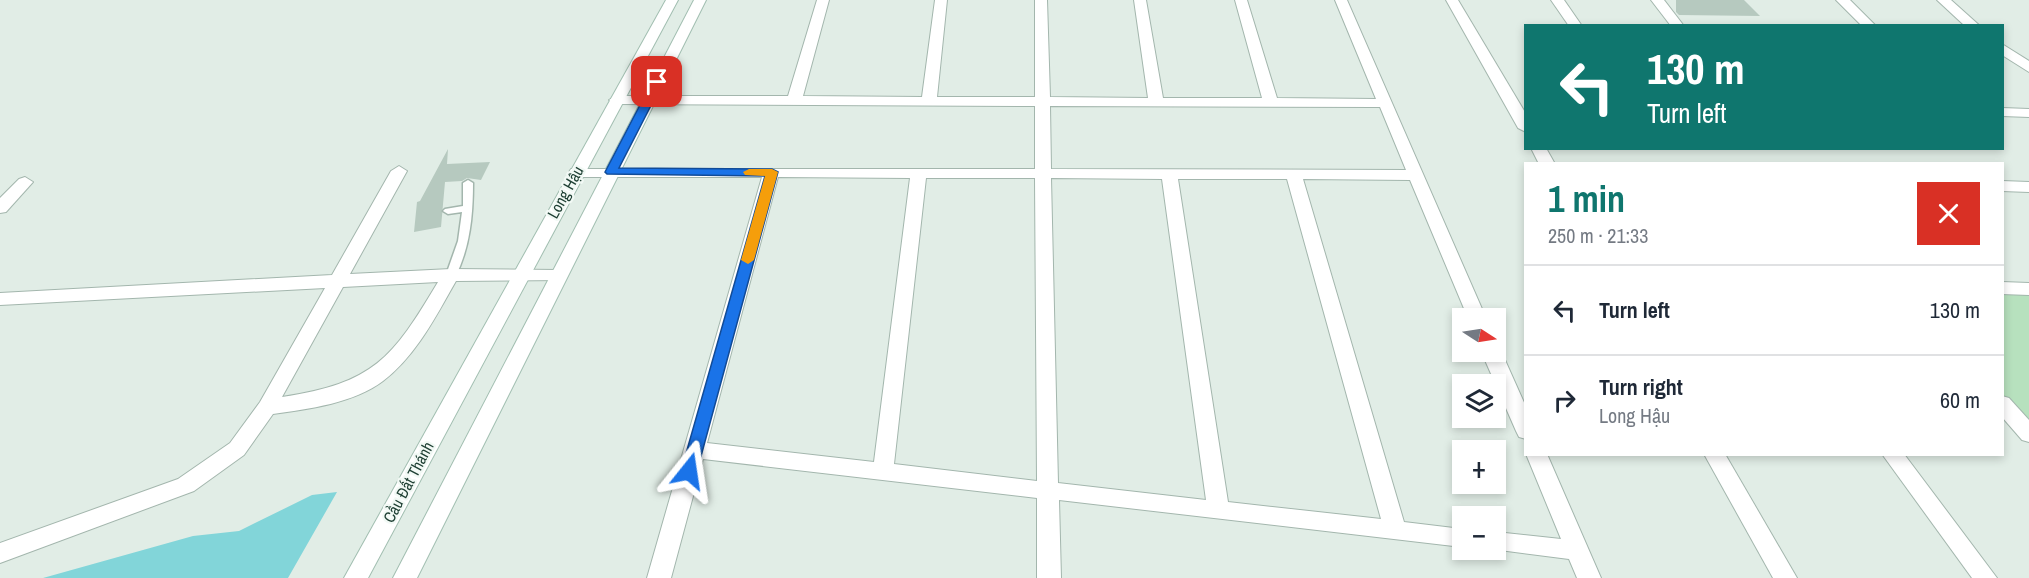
<!DOCTYPE html>
<meta charset="utf-8">
<style>
body{margin:0;font-family:"Archivo Narrow",sans-serif;background:#f6f6f7;color:#1f2937;height:100vh;display:flex;flex-direction:column;font-size:22px;white-space:nowrap}
*{box-sizing:border-box;margin:0}
p{font-size:20px;color:#747a83}
.icon{flex:none;width:33px;height:33px;fill:none;stroke:currentColor;stroke-width:2;stroke-linecap:round;stroke-linejoin:round}
.map{position:relative;flex:1;overflow:hidden}
.side{position:absolute;left:1524px;top:162px;width:480px;height:294px;display:flex;flex-direction:column;background:#fff;border-radius:0px;box-shadow:0 3px 9px #0003}
.side>*{flex:none}
.hud{position:absolute;left:1524px;top:24px;width:480px;height:126px;border-radius:0px;box-shadow:0 3px 9px #0003;background:#0f766e;color:#fff;overflow:hidden}
.needle{width:39px;rotate:102deg}
.tools{position:absolute;left:1452px;top:308px;display:grid;gap:12px}
.tools a{display:grid;place-items:center;width:54px;height:54px;border-radius:0px;background:#fff;box-shadow:0 3px 9px #0003;font-size:30px}
.pin{position:absolute;display:grid;place-items:center;width:51px;height:51px;color:#fff;margin:-26px;border-radius:12px;box-shadow:0 3px 9px #0006}
.me{position:absolute;width:66px;margin:-33px;rotate:15deg;stroke-linejoin:round;filter:drop-shadow(0 0 4px #0008)}
.turn{display:flex;align-items:center;gap:21px;height:126px;padding:0 24px;font-size:27px}
.turn .icon{width:78px;height:78px;stroke-width:2.5}
.turn b{display:block;font-size:42px;line-height:51px}
.round{display:grid;place-items:center;flex:none;width:63px;height:63px;border-radius:0px;background:#f6f6f7}
.overview{display:flex;align-items:center;justify-content:space-between;height:102px;padding:0 24px}
h1{font-size:36px;font-weight:800;line-height:45px;color:#0f766e}
ul{padding:0;list-style:none}
li{display:flex;align-items:center;gap:18px;height:90px;padding:0 24px;border-top:2px solid #e0e1e3}
li div{flex:1}
li b{display:block;font-size:22px}
li em{font-style:normal}
.map>svg:first-child{display:block}
.green{fill:#b7e1be}
.water{fill:#82d5d9}
.building{fill:#b6c9bf}
.lines{fill:none;stroke-linecap:round;stroke-linejoin:round}
.service-casing{stroke:#a3b6ad;stroke-width:3}
.minor-casing{stroke:#a3b6ad;stroke-width:2}
.secondary-casing{stroke:#a1beb0;stroke-width:2}
.service{fill:#fff;fill-rule:evenodd}
.minor{fill:#fff;fill-rule:evenodd}
.secondary{fill:#fff;fill-rule:evenodd}
.route{fill:#1a73e8;stroke:#114b97;stroke-width:1.5}
.slow{fill:#f59e0b}
.labels{text-anchor:middle;dominant-baseline:central;stroke-width:4.5;stroke-linejoin:round;paint-order:stroke}
.street-label{font-size:16px;fill:#1f4034;stroke:#f2f9f5}
</style>
<div class="map">
<svg width="2029" height="578" viewBox="0 0 2029 578">
<rect width="100%" height="100%" fill="#e1ede6"/>
<!-- green -->
<path class="green" d="M2002,288L2029,289V434L2003,403Z"/>
<!-- water -->
<path class="water" d="M337,492L288,578H43L193,536L239,531L312,495Z"/>
<!-- building -->
<g class="building">
<path d="M1676,0H1744L1760,16L1679,15L1676,12Z"/>
<path d="M448,149L447,164L490,162L481,180L467,178L462,181L445,182L441,227L414,232L417,202L420,201Z"/>
</g>
<g class="lines">
<!-- service casing -->
<g class="service-casing">
<path id="service" d="M468,180L473,183C473,215 470,248 455,277L451,278L446,275L458,241L462,212L448,214L443,211L445,209L463,206V183Z"/>
</g>
<!-- minor casing -->
<g class="minor-casing">
<g id="minor">
<path d="M817,0H829L803,96L922,97L935,0H947L937,97H1035V0H1047L1050,97L1148,98L1134,0H1146L1163,98H1262L1235,0H1247L1277,98L1376,99L1335,0H1347L1486,318H1468L1410,180L1303,179L1404,522L1462,529V547L1059,500L1061,578H1037V498L703,459L671,578H647L762,177H577L571,175L569,172L571,169H1035V106L616,104L609,100L616,96H788ZM1050,106L1380,107L1406,170L1051,169ZM778,177L910,178L874,462L707,443ZM926,178H1035L1037,481L894,464ZM1051,178L1162,179L1206,500L1058,483ZM1178,179H1287L1381,519L1228,502Z"/>
<path d="M1446,0H1458L1526,114V132L1518,128Z"/>
<path d="M1551,0H1564L1582,26H1569Z"/>
<path d="M1651,0H1664L1684,26H1671Z"/>
<path d="M1836,0H1850L1876,26H1862Z"/>
<path d="M1937,0H1951L1980,26H1965Z"/>
<path d="M2002,44L2029,61V72L2002,55Z"/>
<path d="M2002,108L2029,109V117L2002,116Z"/>
<path d="M1531,148H1546L1555,164H1539Z"/>
<path d="M399,166L407,171L350,274L451,269L558,270L564,272L567,276L564,280L456,281C436,316 416,356 383,381C354,403 309,409 273,414L244,455L194,491L0,563V543L178,479L230,443L260,402L325,288L0,305V293L332,275L391,171ZM438,282C392,359 374,383 282,397L343,287Z"/>
<path d="M25,177L33,182L6,212L0,213V198L19,179Z"/>
<path d="M2002,181L2029,182V192L2002,191Z"/>
<path d="M2002,282L2029,283V295L2002,294Z"/>
<path d="M1496,346L1501,351L1526,407V439L1519,437L1516,431L1481,351H1496Z"/>
<path d="M2002,396L2009,398L2029,420V442L2022,440L2002,417Z"/>
<path d="M1526,454H1547L1601,578H1577L1569,559L1492,549H1496V532L1561,539Z"/>
<path d="M1704,454H1725L1797,578H1773Z"/>
<path d="M1882,454H1904L1997,578H1972Z"/>
</g>
</g>
<!-- secondary casing -->
<g class="secondary-casing">
<g id="secondary">
<path d="M666,0H678L368,578H344Z"/>
<path d="M694,0H706L417,578H393Z"/>
</g>
</g>
<!-- service -->
<use href="#service" class="service"/>
<!-- minor -->
<use href="#minor" class="minor"/>
<!-- secondary -->
<use href="#secondary" class="secondary"/>
</g>
<!-- route -->
<path class="route" d="M657,78L663,82L619,168L772,169L778,172L697,471L695,475L689,477L684,475L681,471L765,176L607,174L605,172L652,82Z"/>
<!-- slow -->
<path class="slow" d="M749,169H772L778,172L754,260L748,264L741,260L765,176L745,175L743,172Z"/>
<g class="labels">
<!-- street labels -->
<g class="street-label">
<text transform="translate(565 192) rotate(-61)">Long Hậu</text>
<text transform="translate(408 482) rotate(-62)">Cầu Đất Thánh</text>
</g>
</g>
</svg>
<div class="tools">
<a><svg class="needle" viewBox="-14 -14 28 28"><path d="M0-13l5 13h-10z" fill="#e53935"/><path d="M0 13l5-13h-10z" fill="#747a83"/></svg></a>
<a><svg class="icon" aria-label="layers" viewBox="0 0 24 24"><path d="M12 4l9 5-9 5-9-5zM3 14l9 5 9-5"/></svg></a>
<a>+</a>
<a>−</a>
</div>
<div class="pin" style="left:657px;top:82px;background:#d93025"><svg class="icon" aria-label="arrive" viewBox="0 0 24 24"><path d="M6 21V4h12l-3 4 3 4H6"/></svg></div>
<svg class="me" style="left:689px;top:471px" viewBox="-20 -20 40 40"><path d="M0-17L14 15 0 8-14 15z" fill="#1a73e8" stroke="#fff" stroke-width="4"/></svg>
<div class="hud">
<div class="turn"><svg class="icon" aria-label="left" viewBox="0 0 24 24"><path d="M17 20v-9H6M10 6l-5 5 5 5"/></svg><div><b>130 m</b>Turn left</div></div>
</div>
<section class="side">
<div class="overview"><div><h1>1 min</h1><p>250 m · 21:33</p></div><a class="round" style="background:#d93025;color:#fff"><svg class="icon" aria-label="close" viewBox="0 0 24 24"><path d="M6 6l12 12M18 6L6 18"/></svg></a></div>
<ul>
<li><svg class="icon" aria-label="left" viewBox="0 0 24 24"><path d="M17 20v-9H6M10 6l-5 5 5 5"/></svg><div><b>Turn left</b></div><em>130 m</em></li>
<li><svg class="icon" aria-label="right" viewBox="0 0 24 24"><path d="M7 20v-9h11M14 6l5 5-5 5"/></svg><div><b>Turn right</b><p>Long Hậu</p></div><em>60 m</em></li>
</ul>
</section>
</div>
